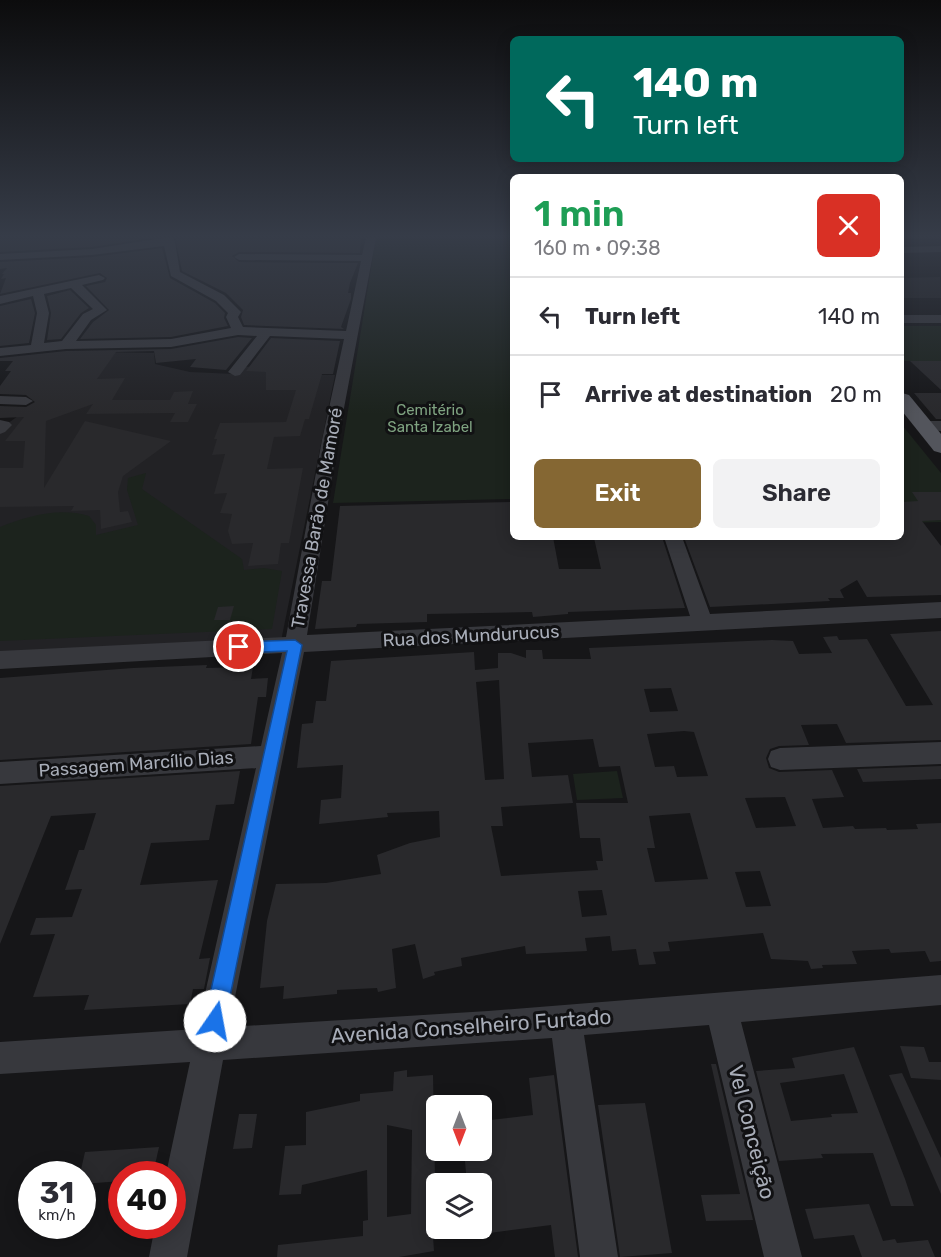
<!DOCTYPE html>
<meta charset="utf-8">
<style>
body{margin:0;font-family:Rubik,sans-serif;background:#f2f2f3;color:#2b2b33;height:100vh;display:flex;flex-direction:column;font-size:22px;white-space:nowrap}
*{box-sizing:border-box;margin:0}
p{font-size:20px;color:#7c7c81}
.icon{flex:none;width:33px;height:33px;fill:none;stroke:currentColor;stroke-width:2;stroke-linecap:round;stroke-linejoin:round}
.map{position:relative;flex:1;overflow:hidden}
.drawer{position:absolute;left:510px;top:174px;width:394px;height:366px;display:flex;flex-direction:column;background:#fff;border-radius:9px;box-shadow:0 3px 15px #0003}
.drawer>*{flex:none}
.guide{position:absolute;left:510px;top:36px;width:394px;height:126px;border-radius:9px;box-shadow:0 3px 15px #0003;background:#00695c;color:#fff;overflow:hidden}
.needle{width:39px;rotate:180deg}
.controls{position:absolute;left:426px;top:1095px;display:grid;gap:12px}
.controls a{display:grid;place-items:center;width:66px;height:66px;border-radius:9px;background:#fff;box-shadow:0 3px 15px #0003;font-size:30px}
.speed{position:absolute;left:18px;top:1161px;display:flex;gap:12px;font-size:30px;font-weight:700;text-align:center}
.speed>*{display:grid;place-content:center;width:78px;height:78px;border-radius:50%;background:#fff;box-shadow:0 3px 15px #0003;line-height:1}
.speed small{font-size:15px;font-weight:400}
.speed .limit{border:9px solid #d22;background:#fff;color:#111}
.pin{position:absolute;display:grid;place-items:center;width:51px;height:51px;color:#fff;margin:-26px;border:3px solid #fff;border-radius:50%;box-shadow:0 2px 6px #0007}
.me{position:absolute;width:66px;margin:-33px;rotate:12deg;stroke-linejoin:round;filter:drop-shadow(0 0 4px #0008)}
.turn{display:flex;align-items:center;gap:21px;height:126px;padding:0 24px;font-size:27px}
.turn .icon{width:78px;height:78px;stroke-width:2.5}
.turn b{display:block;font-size:42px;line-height:51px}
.round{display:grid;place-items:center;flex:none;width:63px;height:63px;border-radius:9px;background:#f2f2f3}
.headline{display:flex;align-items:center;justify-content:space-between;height:102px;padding:0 24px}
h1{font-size:36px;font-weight:600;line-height:45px;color:#1e9e55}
.action{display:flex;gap:12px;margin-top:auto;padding:12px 24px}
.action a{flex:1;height:69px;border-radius:9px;background:#856733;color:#fff;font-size:24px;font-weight:600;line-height:69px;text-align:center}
.action a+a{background:#f2f2f3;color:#2b2b33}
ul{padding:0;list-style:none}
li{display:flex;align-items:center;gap:18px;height:78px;padding:0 24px;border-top:2px solid #e1e1e2}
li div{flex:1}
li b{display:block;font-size:22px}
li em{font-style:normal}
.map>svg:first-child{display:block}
.built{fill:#222225}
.green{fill:#1c231d}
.building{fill:#29292c;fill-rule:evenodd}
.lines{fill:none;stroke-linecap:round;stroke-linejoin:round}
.minor{fill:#37383d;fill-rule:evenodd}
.major{fill:#53555c;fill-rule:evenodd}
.route{fill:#1a73e8;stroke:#114b97;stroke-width:1.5}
.labels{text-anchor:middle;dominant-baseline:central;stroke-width:6;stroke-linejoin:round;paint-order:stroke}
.far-park-label{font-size:15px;fill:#7fa381;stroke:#111113}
.street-label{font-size:18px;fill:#a8adb8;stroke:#111113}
.near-street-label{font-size:21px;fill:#a8adb8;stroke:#111113}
</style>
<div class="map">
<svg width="941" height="1257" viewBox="0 0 941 1257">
<rect width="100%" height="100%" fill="#161618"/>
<!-- built -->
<g class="built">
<path d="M940,277L941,298H902V278Z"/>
<path d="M91,352L154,353L155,364L190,372L235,374L241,367L280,366L277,375H335L280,646L0,660V429L43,398Z"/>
</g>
<!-- green -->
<g class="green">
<path d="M376,238H513V499L333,503Z"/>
<rect x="902" y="326" width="39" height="35"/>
<path d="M902,425L941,473V522L902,523Z"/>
<path d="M146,473L142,489L242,559L244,570L264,568L282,571L272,629L0,641V527C29,516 58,507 89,516L96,525V535L138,525L127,490L128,478Z"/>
<path d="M617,771L623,798L577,800L573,774Z"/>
</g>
<!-- building -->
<g class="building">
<path d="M0,238L33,239L151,238L92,247L0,252Z"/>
<path d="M175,238H361L360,253L239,252L232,256L239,262L358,263L350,283L348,293H351V299L341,327L344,329L244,325L241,317L243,310L226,293L182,271Z"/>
<path d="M162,248L170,278L215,303L225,313L224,318L228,326L171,337L80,339L93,322L109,310L86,286L105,282L107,278L100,273L0,294L6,278L1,279L4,274H2L7,268L0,269V262L92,257Z"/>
<path d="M70,290L89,308L81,313L61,339L47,340L51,313L47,296Z"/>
<path d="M31,299L35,313L29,343L0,346V306Z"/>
<path d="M238,337L252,338L226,370L190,367L196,359L156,363L154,351L116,352L97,379L125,378L112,400H170L174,392L193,391L188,404H197L188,422H170L175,413L86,414L93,404L46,421L44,488L85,421L171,441L123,476L118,492L120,512L128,511L132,522L101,529L100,510L71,511L74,506L0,507V468H23L25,441H5L24,417L0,418V406L26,407L35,402L26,395L0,394V386L11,371H5L13,361H0V358L66,351L171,349Z"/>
<path d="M271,338L340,341L333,374H322L309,419H305L300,436L274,437L267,469L303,468L289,543H281L278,564L248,566L253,543L232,544L228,531L232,514L220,513L227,493L214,494L225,454L212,455L217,439H214L220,423L286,422L296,390H266V372L246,371Z"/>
<path d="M910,361H941V390Z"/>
<path d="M914,393H941V419H936Z"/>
<path d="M912,492H941V520L922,521L941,546V595L867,597L857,580L840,590L844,598H828L830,601L710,607L685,540H698L697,537H902V502L918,501Z"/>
<path d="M513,502V537H553L559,569H601L594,538L662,537L685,608L568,612V614L533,617L532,612L427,614V622L357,624L356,627L315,629L322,581H331L340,506Z"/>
<path d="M234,606L230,620H214L218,607Z"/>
<path d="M941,631V740L846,743L837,724L801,725L809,745L779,746L770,749L766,758L769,768L779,772L832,770L844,797L812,799L823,828L853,826L855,829L886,828L887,830L918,829L916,824L941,823V961L930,962L925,951L891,953L889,949L852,951L857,964L822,965L823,968L811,969L808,961L771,959L763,933L668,942L670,951L653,952L656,964L639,965L636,949L612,951L610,936L585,938L587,951L526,954L525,946L461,958L462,966L434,972L435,975L423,979L415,944L392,949L396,988L378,992L377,988L337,990V994L283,999L284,986L260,988L267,921L276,884L326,883L381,874L377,855L410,843L440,837L439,811L387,813L388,817L319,824L321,800L341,798L343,765L297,768L302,724L313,723L316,701H326L331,661L474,652L475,670L498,668V653H511L526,658V650H542L543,659H591L589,648L772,640L793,641L799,654L832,653L823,637L837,636L839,640L867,639L906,706L933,705L890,634ZM499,680L504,779L485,780L476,682ZM671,688L678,711L650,712L644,689ZM684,731L694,732L708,776L677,777L674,766L655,767L647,734ZM593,739L599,767L620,766L628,803H576L580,838H600L603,861H596L598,870L501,876L491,826H503L501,807L573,803L568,775L532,777L528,743ZM785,797L796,826L756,828L745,798ZM690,813L708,879L655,882L647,848H655L649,816ZM760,871L771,906L746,907L735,872ZM602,890L607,915L582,917L578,891Z"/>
<path d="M207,665L206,668L253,667L251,679L268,678L266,697H258L251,744L0,760V678L133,668Z"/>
<path d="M941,766V779L863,782L857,769Z"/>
<path d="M240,771L234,804L216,805L209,840L151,843L140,885L218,880L199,959L210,958L204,989H193L190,1004L84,1010L89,995L33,997L55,934L30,935L36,918L72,917L82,889L65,890L79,850H84L96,813L51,816L0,944V786Z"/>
<path d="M900,1046L924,1047L929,1062H941V1080L911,1078Z"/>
<path d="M854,1047L905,1179L914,1206H891L873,1153L821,1154L823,1158L779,1161L756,1071L795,1068L792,1058ZM844,1074L858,1113L831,1114L832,1117L791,1121L780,1083Z"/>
<path d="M711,1064H716L753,1220L706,1221L701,1195L740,1194Z"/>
<path d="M407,1070V1077L433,1075L435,1177L429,1178L434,1251L399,1257H277L278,1245L363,1236V1221L368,1220L367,1170L302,1185L301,1194L279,1195L285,1146L306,1145V1112L360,1101V1094L393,1091L394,1072ZM387,1125L412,1130L411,1214L387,1217Z"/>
<path d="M902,1073L941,1158V1194L889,1075Z"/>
<path d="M554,1075L578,1257H555L551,1225L482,1234V1184H467L464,1150H482V1121L533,1115L529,1078Z"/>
<path d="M645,1103L672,1253L620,1257L598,1105Z"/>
<path d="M239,1114H257L252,1148L233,1149Z"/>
<path d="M159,1147L153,1174H122V1181L82,1184V1174H80L85,1152Z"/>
<path d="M869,1204L883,1241L895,1239L897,1243L928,1240L935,1257H862L854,1235L814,1239L805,1209Z"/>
</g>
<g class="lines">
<!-- minor -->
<g class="minor">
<path d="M163,238H173L175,242L180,272L224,295L241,312L238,317L243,327L346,331L361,261L239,260L234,257L239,254L362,255L366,238H376L338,440L307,635L690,616L664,537H682L710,614L941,602V618L304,652L229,1027L488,1011L941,975V1005L741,1022L802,1257H764L709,1025L584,1035L618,1257H580L552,1038L223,1060L187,1257H149L155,1226H172V1174H166L190,1062L0,1074V1042L197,1029L256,768L0,784V762L261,746L282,653L0,669V651L286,637L322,440L344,339L270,336L240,375L235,376L228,372L257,336L238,335L171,347L66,349L0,356V348L31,345L37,313L33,296L0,304V296L99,275L105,278L103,280L82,285L107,310L91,320L76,341L171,339L231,328L226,317L228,313L216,301L171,276L164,246L92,255L0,260V254L92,249ZM71,288L93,309L83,314L62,341L44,343L49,313L44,294Z"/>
<path d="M941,246V252L902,253V247Z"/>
<rect x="902" y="315" width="39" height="8"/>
<path d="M0,396L26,397L33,401L26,405L0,404Z"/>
<path d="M0,420L9,422L12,425L5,432L0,434Z"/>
<path d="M924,421H941V431L919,429L916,426Z"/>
<path d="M941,742V764L780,770L771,767L768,759L771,751L780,748Z"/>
</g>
<!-- major -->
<path class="major" d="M902,393L909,395L941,434V453L934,451L902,411Z"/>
</g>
<!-- sky -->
<linearGradient id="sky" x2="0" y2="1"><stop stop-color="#0c0c0d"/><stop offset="0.57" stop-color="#363c48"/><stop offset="1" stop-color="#363c48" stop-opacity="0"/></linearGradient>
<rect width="941" height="414" fill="url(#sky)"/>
<!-- route -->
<path class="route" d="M295,640L302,645L225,1021L222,1028L215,1031L207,1028L204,1021L287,651L239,653L232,647L239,642Z"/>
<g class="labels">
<!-- far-park labels -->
<g class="far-park-label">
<text x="430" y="410">Cemitério<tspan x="430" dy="17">Santa Izabel</tspan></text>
</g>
<!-- street labels -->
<g class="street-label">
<text transform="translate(317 518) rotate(-80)">Travessa Barão de Mamoré</text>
<text transform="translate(471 636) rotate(-3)">Rua dos Mundurucus</text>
<text transform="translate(136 764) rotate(-4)">Passagem Marcílio Dias</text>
</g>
<!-- near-street labels -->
<g class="near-street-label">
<text transform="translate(471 1026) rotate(-4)">Avenida Conselheiro Furtado</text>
<text transform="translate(752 1132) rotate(76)">Vel Conceição</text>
</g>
</g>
</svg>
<div class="controls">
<a><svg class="needle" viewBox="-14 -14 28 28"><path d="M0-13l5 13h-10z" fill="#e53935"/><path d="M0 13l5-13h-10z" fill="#7c7c81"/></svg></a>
<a><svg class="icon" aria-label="layers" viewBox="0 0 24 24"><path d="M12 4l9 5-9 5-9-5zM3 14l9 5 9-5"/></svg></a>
</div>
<div class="speed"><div>31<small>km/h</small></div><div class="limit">40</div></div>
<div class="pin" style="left:239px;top:647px;background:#d93025"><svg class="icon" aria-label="arrive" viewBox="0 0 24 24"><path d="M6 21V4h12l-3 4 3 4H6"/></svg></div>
<svg class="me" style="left:215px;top:1021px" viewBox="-20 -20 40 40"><circle r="19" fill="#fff"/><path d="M0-13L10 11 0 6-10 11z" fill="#1a73e8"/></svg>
<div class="guide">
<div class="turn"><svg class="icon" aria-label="left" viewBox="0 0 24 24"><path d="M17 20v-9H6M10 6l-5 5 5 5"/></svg><div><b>140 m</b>Turn left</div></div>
</div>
<section class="drawer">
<div class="headline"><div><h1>1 min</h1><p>160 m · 09:38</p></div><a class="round" style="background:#d93025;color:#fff"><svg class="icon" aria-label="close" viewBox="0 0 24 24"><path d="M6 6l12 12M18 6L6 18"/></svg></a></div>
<ul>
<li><svg class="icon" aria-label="left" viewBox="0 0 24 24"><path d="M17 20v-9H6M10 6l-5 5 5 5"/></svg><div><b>Turn left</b></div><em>140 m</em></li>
<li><svg class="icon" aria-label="arrive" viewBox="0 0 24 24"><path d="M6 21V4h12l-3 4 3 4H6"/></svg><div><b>Arrive at destination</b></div><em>20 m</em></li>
</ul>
<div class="action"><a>Exit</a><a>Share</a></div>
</section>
</div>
